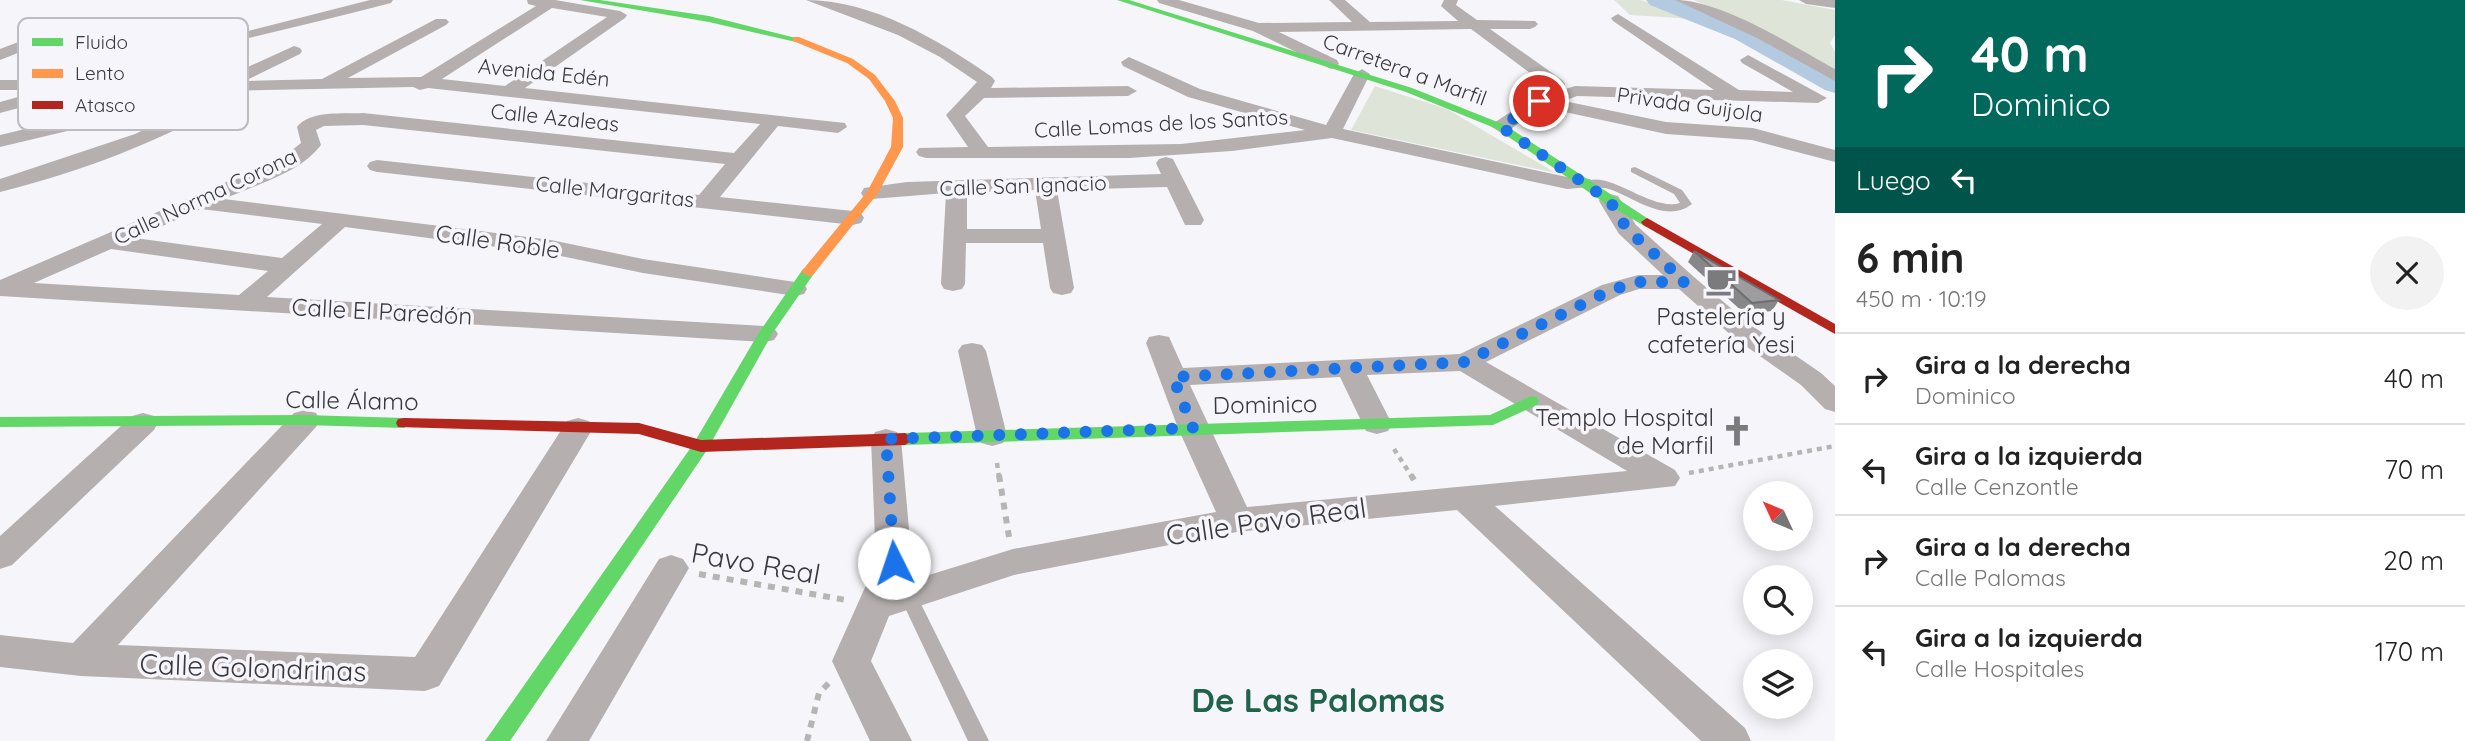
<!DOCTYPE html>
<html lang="es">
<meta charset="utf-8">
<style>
body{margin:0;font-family:Quicksand,sans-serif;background:#f2f2f2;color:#222;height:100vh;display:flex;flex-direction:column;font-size:26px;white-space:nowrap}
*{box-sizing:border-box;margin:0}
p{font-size:23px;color:#767676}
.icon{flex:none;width:38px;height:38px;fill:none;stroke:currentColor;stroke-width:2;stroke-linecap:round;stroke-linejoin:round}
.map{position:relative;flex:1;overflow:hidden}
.details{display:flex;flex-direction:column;background:#fff;width:630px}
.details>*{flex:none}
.guide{background:#00695c;color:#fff;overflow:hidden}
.needle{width:46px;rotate:314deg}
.tools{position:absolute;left:1743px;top:481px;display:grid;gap:14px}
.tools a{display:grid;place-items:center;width:70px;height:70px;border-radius:50%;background:#fff;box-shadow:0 4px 18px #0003;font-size:35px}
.pin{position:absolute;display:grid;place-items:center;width:60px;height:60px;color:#fff;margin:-30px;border:4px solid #fff;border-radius:50%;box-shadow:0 2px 7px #0007}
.me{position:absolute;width:77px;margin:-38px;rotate:356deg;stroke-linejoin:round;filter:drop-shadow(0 0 5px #0008)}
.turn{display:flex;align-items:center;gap:24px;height:147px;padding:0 21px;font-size:32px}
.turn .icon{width:91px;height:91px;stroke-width:2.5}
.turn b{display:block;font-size:49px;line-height:60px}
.then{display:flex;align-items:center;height:66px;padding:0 21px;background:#0003;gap:14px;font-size:26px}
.round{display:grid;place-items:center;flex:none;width:74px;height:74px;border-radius:37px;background:#f2f2f2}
.head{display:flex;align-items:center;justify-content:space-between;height:119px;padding:0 21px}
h1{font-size:42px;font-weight:700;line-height:52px}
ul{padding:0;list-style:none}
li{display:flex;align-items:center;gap:21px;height:91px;padding:0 21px;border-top:2px solid #e0e0e0}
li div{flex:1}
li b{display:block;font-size:26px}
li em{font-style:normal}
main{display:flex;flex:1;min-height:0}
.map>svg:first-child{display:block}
.green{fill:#dee5d8}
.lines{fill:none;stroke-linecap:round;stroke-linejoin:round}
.river{fill:#b3cae0;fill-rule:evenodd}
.path-far1{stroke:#b6b5b4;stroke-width:4.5;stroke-dasharray:5 5;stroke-linecap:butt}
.path{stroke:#b6b5b4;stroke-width:6;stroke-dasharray:7 7;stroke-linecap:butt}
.lane{fill:#b5b0af;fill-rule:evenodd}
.street{fill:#b5b0af;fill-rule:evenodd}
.fast{fill:#63d668;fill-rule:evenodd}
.slow{fill:#ff974d;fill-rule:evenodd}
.jam{fill:#b3261e;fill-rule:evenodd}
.wall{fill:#87878a}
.building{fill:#9d9da0;stroke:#6e6e70;stroke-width:2}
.route{stroke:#1a73e8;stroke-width:12;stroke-dasharray:0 21.6}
.labels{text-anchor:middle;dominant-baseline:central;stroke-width:7;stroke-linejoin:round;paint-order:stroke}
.far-street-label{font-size:21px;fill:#39393b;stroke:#f5f5fb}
.street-label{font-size:24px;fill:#39393b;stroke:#f5f5fb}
.poi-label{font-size:24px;fill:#39393b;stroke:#f5f5fb}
.near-street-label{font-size:28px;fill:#39393b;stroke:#f5f5fb}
.near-quarter-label{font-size:33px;font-weight:bold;fill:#1f6349;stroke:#f5f5fb}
.key{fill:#f5f5fb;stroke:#bdbdc1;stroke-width:2}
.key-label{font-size:19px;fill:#39393b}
</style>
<main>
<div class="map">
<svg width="1835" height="741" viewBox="0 0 1835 741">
<rect width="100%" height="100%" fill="#f6f6fa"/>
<!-- green -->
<g class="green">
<path d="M1614,0H1641L1693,19L1630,15Z"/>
<path d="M1694,0H1782L1835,10V35L1830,43L1835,52V70L1779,40Z"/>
<path d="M1375,86L1447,109L1556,173L1351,130Z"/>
</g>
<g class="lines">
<!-- river -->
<path class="river" d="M1646,0H1680L1753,27L1835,72V93L1825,90L1735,39L1650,5Z"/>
<!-- path-far1 -->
<g class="path-far1">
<path d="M1394,449L1412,477"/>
<path d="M997,463L999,477"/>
<path d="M1689,473L1835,446"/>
</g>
<!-- path -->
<g class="path">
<path d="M999,475L1009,537"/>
<path d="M1411,475L1414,480"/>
<path d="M699,574L846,600"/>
<path d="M807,741L819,693L830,682"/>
</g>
<!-- lane -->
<g class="lane">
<path d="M1635,167L1682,190L1692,204C1666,224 1635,198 1609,189C1600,187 1590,188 1583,183C1607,167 1650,212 1680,203L1674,194L1631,172V168Z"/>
<path d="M908,588L914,590L989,741H968L899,595L902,590Z"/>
</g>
<!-- street -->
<g class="street">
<path d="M370,0H393L391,3C297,28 200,46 109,80L217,81L294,46L300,48L302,51L300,54L245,81L322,79L436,19H446L449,22L446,25L348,78L421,77L536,6L528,4L527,0H555L620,11L627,15L625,18L525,88L845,123L847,127L838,133L778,126L720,197L853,211L861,213L864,218L861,223L853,225L377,172L370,170L367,166L370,162L377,160L699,195L725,164L363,125L324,126L316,130L321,145C300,173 255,185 224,199L551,240L643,259L795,282L804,284L807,289L804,294L795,296L643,273L551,254L345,227L267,297L765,326L774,328L778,334L774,340L765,342L0,296V280L282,158L301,143L297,127C310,110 343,114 363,113L734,153L760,124L428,88L420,90L413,87L220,91L181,104L0,147V135L185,91L56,90L59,94L56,98L0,113V102L43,90H0V80H92L93,74L103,71L56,70L48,65L56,60L126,62ZM552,8L607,17L505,86L442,79ZM201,209L322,224L282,258L135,238ZM111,249L268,271L239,295L34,283Z"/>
<path d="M806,0C872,0 939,40 992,77L995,81L991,88L1128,86L1137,91L1128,96L984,98L965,116L988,147L1181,144L1305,130L1188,97L1123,66L1121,62L1129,57L1200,89L1326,125L1354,74L1362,69L1370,74L1343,129L1567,177L1590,179L1594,183L1590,187L1567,189L1332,138L1232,151L1129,158H926L919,156L916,152L919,148L968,147L946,115L977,82L940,57L898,35Z"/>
<path d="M1157,0H1179L1259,23L1352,22L1329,0H1345L1370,22L1458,21L1441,6L1444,0H1458L1456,5L1477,20L1535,21L1538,24L1535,27L1530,29H1490L1562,80L1565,84L1562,90L1575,86L1714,90L1613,21L1611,18L1618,14L1739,90L1793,92L1742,63L1740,60L1748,55L1827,98L1818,103L1577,96L1564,101L1666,122L1753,128L1835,150V162L1752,140L1666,134L1542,107L1508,131L1501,133L1492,127L1494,123L1528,100L1526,97L1546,85L1471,29L1279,32L1337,60L1339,64L1331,69L1253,31L1159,3Z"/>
<path d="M1675,0C1722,0 1793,46 1835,69V81L1757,38Z"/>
<path d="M1799,0H1835V8L1806,4Z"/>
<path d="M71,22L79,27L76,30L0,60V49Z"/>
<path d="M222,93L228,94L231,98L228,102C160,142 77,173 0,192V179L135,134Z"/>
<path d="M1166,157L1173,159L1204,220L1201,225H1185L1167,187L1057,190L1074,288L1071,293L1062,295L1053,293L1050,288L1043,243H966L965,284L962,289L953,291L944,289L941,284L946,193L872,199L864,198L861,193L864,188L907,182L1161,174L1156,163L1159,159ZM1035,190L1041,229H967V193Z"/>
<path d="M1610,194L1618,196L1636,225L1694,277L1751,325L1821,373L1835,386V412L1825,409L1801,385L1733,337L1679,289H1639L1620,295L1486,362L1675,470L1680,478L1675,486L1495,506L1745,728L1751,741H1701L1457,510L1237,532L1014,575L889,616L871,661L912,741H870L832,661L876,563L871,439L875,432L886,429L897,432L901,439L912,563L903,583L1013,549L1216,512L1178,428L1146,343L1149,337L1159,335L1169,337L1183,368L1460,354L1602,285L1638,275H1663L1619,234L1599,201L1602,196ZM1460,371L1627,471L1247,507L1190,385L1340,377L1366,431L1377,434L1388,431L1392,424L1367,375Z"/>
<path d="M972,343L982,345L986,351L1007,436L1003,443L992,446L981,443L977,436L958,351L962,345Z"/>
<path d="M305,410L316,413L320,420L316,427L118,645L415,657L567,421L578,418L589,421L593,428L439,686L425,691L81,676L0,667V635L73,643L294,413Z"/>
<path d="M143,413L154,416L158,423L154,430L12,565L0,569V536L132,416Z"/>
<path d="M671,555L683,559L689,568L589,741H546L659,559Z"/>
</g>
<!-- fast -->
<g class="fast">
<path d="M580,0H600L709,16L800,39L796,42L709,22Z"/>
<path d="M1117,0H1129L1412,88L1505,125L1653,222L1651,225H1643L1606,204L1497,129L1406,92Z"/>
<path d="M808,268L815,272L772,334L707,450L510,741H485L694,443L758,334L803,269Z"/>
<path d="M1531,396L1537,397L1539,401L1537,405L1493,425L905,445L896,439L905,433L1490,415Z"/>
<path d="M305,415L404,418L412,423L404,428L305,425L0,427V417Z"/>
</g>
<!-- slow -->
<path class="slow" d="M793,37H799L853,59L875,75L895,101L903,118V147L878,193L813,275L808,276L801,272L867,192L891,147L893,118L885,101L869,79L847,63L793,41Z"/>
<!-- jam -->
<g class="jam">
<path d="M1647,218L1835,324V334L1643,225L1641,222Z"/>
<path d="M404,418L639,423L701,440L905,433L914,439L905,445L701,452L639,434L398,427L396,423L398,419Z"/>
</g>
</g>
<!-- wall -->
<path class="wall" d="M1694,251L1779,300L1772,311L1745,314L1688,262Z"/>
<!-- building -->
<path class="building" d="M1694,251L1779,300L1752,303Z"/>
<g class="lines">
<!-- route -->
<path class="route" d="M894,563L886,439L1193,428L1173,377L1465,362L1611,290L1638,282H1685L1627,229L1610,201L1501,127L1539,101"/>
</g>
<!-- icons -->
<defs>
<g id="cafe-bare" transform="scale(2.415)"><path d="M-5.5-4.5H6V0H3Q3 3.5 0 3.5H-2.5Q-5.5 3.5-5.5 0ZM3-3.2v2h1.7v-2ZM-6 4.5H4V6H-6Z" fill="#7b7b7e" stroke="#f5f5fb" stroke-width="2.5" paint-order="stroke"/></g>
<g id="church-bare" transform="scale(2.415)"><path d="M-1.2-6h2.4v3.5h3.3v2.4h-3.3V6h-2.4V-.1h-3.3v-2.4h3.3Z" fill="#7b7b7e" stroke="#f5f5fb" stroke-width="2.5" paint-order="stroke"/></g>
</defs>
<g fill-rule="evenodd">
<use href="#cafe-bare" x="1721" y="281"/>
<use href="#church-bare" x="1737" y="431"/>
</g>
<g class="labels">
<!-- far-street labels -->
<g class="far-street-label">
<text transform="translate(1405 69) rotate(20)">Carretera a Marfil</text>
<text transform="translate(544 72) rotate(6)">Avenida Edén</text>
<text transform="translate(1690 104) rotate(8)">Privada Guijola</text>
<text transform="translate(555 117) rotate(6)">Calle Azaleas</text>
<text transform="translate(1161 123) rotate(-3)">Calle Lomas de los Santos</text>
<text transform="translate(1023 185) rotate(-2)">Calle San Ignacio</text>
<text transform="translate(615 191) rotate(6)">Calle Margaritas</text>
<text transform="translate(205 196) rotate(-25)">Calle Norma Corona</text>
</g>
<!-- street labels -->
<g class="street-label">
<text transform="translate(498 241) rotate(8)">Calle Roble</text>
<text transform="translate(382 311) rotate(3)">Calle El Paredón</text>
<text transform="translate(352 400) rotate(1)">Calle Álamo</text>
<text transform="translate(1265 404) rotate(-1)">Dominico</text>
</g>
<!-- poi labels -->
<g class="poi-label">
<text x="1721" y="316">Pastelería y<tspan x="1721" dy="28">cafetería Yesi</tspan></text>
<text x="1714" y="417" text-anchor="end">Templo Hospital<tspan x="1714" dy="28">de Marfil</tspan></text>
</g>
<!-- near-street labels -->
<g class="near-street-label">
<text transform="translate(1266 521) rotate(-8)">Calle Pavo Real</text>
<text transform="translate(756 563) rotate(10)">Pavo Real</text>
<text transform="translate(253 667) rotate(2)">Calle Golondrinas</text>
</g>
<!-- near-quarter labels -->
<g class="near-quarter-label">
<text x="1318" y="699">De Las Palomas</text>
</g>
</g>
<!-- legend -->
<rect x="18" y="18" width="230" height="112" rx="10" class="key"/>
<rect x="32" y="38" width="31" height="8" fill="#63d668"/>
<rect x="32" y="69" width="31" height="9" fill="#ff974d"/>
<rect x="32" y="101" width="31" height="8" fill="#b3261e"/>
<g class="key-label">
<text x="75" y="49">Fluido</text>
<text x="75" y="80">Lento</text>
<text x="75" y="112">Atasco</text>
</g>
</svg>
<div class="tools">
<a><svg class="needle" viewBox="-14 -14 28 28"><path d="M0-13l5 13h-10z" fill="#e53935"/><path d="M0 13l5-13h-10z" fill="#767676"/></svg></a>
<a><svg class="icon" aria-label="search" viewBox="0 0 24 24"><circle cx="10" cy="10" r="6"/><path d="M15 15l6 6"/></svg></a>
<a><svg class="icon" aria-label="layers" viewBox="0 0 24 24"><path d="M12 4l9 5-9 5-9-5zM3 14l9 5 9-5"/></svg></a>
</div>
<div class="pin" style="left:1539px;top:101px;background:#d93025"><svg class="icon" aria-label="arrive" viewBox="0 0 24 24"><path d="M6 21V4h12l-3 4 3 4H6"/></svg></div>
<svg class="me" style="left:894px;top:563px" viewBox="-20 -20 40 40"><circle r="19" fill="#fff"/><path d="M0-13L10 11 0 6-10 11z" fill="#1a73e8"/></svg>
</div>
<section class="details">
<div class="guide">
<div class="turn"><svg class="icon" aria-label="right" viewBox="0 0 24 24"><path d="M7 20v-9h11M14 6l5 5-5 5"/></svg><div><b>40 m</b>Dominico</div></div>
<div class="then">Luego<svg class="icon" aria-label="left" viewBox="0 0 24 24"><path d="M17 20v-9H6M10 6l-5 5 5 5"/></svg></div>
</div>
<div class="head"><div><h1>6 min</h1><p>450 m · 10:19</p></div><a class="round"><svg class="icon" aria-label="close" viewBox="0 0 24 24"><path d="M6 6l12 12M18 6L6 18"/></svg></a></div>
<ul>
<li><svg class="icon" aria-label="right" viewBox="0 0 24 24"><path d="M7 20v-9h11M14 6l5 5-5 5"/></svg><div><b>Gira a la derecha</b><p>Dominico</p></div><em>40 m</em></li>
<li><svg class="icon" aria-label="left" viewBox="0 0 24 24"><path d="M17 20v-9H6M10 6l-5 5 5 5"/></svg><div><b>Gira a la izquierda</b><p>Calle Cenzontle</p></div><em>70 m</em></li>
<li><svg class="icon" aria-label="right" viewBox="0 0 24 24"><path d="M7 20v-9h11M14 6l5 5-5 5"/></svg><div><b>Gira a la derecha</b><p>Calle Palomas</p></div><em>20 m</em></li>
<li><svg class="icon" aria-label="left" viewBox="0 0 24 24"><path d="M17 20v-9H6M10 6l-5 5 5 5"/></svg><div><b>Gira a la izquierda</b><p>Calle Hospitales</p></div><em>170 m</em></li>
</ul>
</section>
</main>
